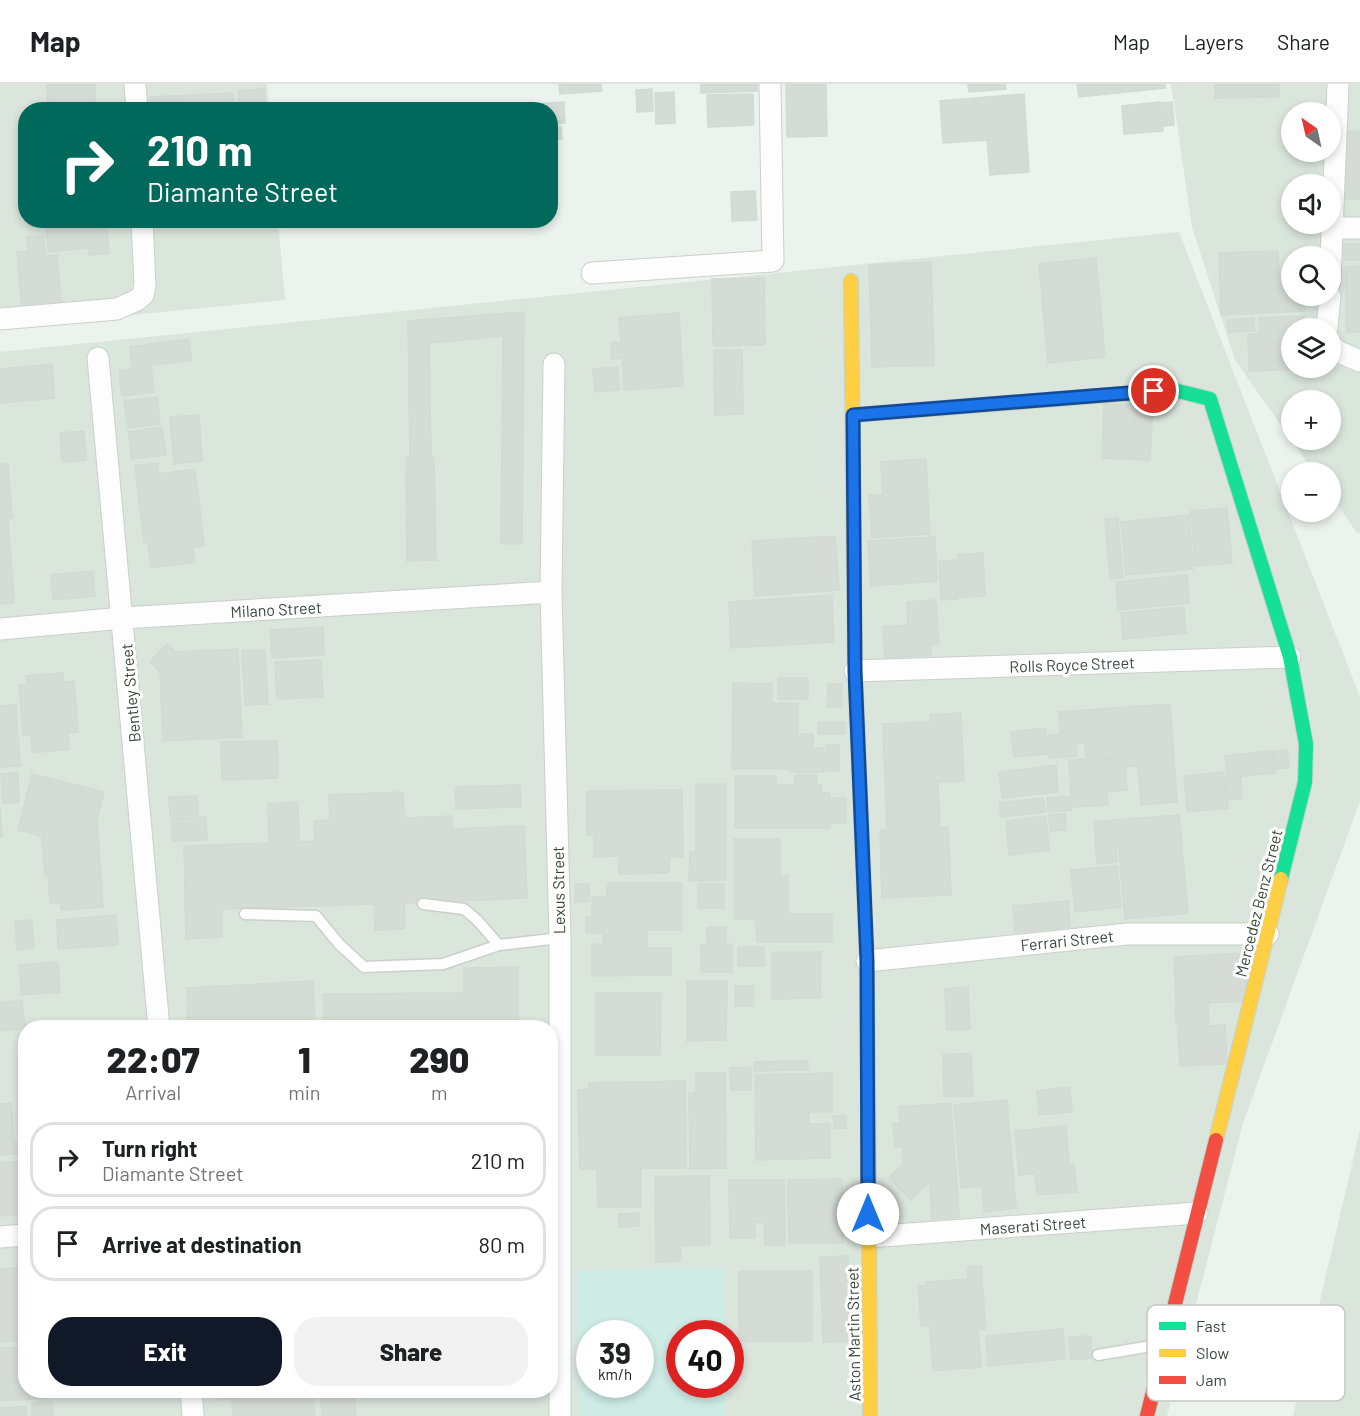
<!DOCTYPE html>
<meta charset="utf-8">
<style>
body{margin:0;font-family:Barlow,sans-serif;background:#f2f2f2;color:#202124;height:100vh;display:flex;flex-direction:column;font-size:22px;white-space:nowrap}
*{box-sizing:border-box;margin:0}
p{font-size:20px;color:#757577}
.icon{flex:none;width:33px;height:33px;fill:none;stroke:currentColor;stroke-width:2;stroke-linecap:round;stroke-linejoin:round}
.map{position:relative;flex:1;overflow:hidden}
.drawer{position:absolute;left:18px;top:936px;width:540px;height:378px;display:flex;flex-direction:column;background:#fff;border-radius:24px;box-shadow:0 3px 9px #0003}
.drawer>*{flex:none}
.top-card{position:absolute;left:18px;top:18px;width:540px;height:126px;border-radius:24px;box-shadow:0 3px 9px #0003;background:#00695c;color:#fff;overflow:hidden}
.needle{width:39px;rotate:326deg}
.tools{position:absolute;left:1281px;top:18px;display:grid;gap:12px}
.tools a{display:grid;place-items:center;width:60px;height:60px;border-radius:50%;background:#fff;box-shadow:0 3px 9px #0003;font-size:30px}
.speed{position:absolute;left:576px;top:1236px;display:flex;gap:12px;font-size:30px;font-weight:700;text-align:center}
.speed>*{display:grid;place-content:center;width:78px;height:78px;border-radius:50%;background:#fff;box-shadow:0 3px 9px #0003;line-height:1}
.speed small{font-size:15px;font-weight:400}
.speed .limit{border:9px solid #d22;background:#fff;color:#111}
.pin{position:absolute;display:grid;place-items:center;width:51px;height:51px;color:#fff;margin:-26px;border:3px solid #fff;border-radius:50%;box-shadow:0 2px 6px #0007}
.me{position:absolute;width:66px;margin:-33px;rotate:0deg;stroke-linejoin:round;filter:drop-shadow(0 0 4px #0008)}
.turn{display:flex;align-items:center;gap:21px;height:126px;padding:0 30px;font-size:27px}
.turn .icon{width:78px;height:78px;stroke-width:2.5}
.turn b{display:block;font-size:42px;line-height:51px}
.eta{display:flex;justify-content:space-evenly;align-items:center;height:102px;text-align:center}
.eta b{font-size:36px;font-weight:800;line-height:42px}
.primary-button{display:flex;gap:12px;margin-top:auto;padding:12px 30px}
.primary-button a{flex:1;height:69px;border-radius:24px;background:#111827;color:#fff;font-size:24px;font-weight:800;line-height:69px;text-align:center}
.primary-button a+a{background:#f2f2f2;color:#202124}
ul{padding:0;list-style:none}
li{display:flex;align-items:center;gap:18px;height:75px;margin:0 12px 9px;padding:0 18px;border:3px solid #e0e0e0;border-radius:24px}
li div{flex:1}
li b{display:block;font-size:22px}
li em{font-style:normal}
header{display:flex;align-items:center;gap:36px;box-sizing:border-box;height:84px;padding:0 30px;background:#fff;border-bottom:2px solid #e0e0e0}
header strong{font-size:28px}
nav{display:flex;gap:33px;margin-inline-start:auto;font-size:21px}
.map>svg:first-child{display:block}
.residential{fill:#dae5dc;fill-rule:evenodd}
.green{fill:#ceebe6;fill-rule:evenodd}
.building{fill:#d5dbd5;stroke:#d2dad3;stroke-width:1.5}
.lines{fill:none;stroke-linecap:round;stroke-linejoin:round}
.lane-casing{stroke:#cad0cb;stroke-width:13}
.street-casing{stroke:#cad0cb;stroke-width:23}
.fast-casing{stroke:#c5d2c7;stroke-width:16}
.slow-casing{stroke:#c5d2c7;stroke-width:16}
.jam-casing{stroke:#c5d2c7;stroke-width:16}
.lane{stroke:#fcfdfc;stroke-width:10}
.street{stroke:#fcfdfc;stroke-width:21}
.fast{stroke:#16e098;stroke-width:14}
.slow{stroke:#ffcf43;stroke-width:14}
.jam{stroke:#f24e42;stroke-width:14}
.route-casing{stroke:#114b97;stroke-width:15}
.route{stroke:#1a73e8;stroke-width:10}
.labels{text-anchor:middle;dominant-baseline:central;stroke-width:6;stroke-linejoin:round;paint-order:stroke}
.street-label{font-size:16px;fill:#384839;stroke:#fff}
.key{fill:#fff;stroke:#c3c8c4;stroke-width:1.5}
.key-label{font-size:16px;fill:#384839}
</style>
<header>
<strong>Map</strong>
<nav><a>Map</a><a>Layers</a><a>Share</a></nav>
</header>
<div class="map">
<svg width="1360" height="1332" viewBox="0 0 1360 1332">
<rect width="100%" height="100%" fill="#ecf2ed"/>
<!-- residential -->
<g class="residential">
<path d="M0,0H267L269,25L26,26V136L278,137L285,216L0,244Z"/>
<path d="M1171,0H1360V449H1357L1331,411L1330,388H1314L1235,276L1192,143ZM1292,28H1330V68H1292ZM1292,100H1330V140H1292ZM1292,172H1330V212H1292ZM1292,244H1330V284H1292ZM1292,316H1330V356H1292Z"/>
<path d="M1179,148L1360,613V717L1243,1039L1167,1332H0V268ZM26,944H550V1306H26ZM590,1250H640V1300H590ZM680,1250H730V1300H680Z"/>
<path d="M1360,1046V1332H1293Z"/>
</g>
<!-- green -->
<path class="green" d="M724,1183L725,1249L680,1250V1300L726,1301V1332H579L577,1186ZM590,1250H640V1300H590Z"/>
<!-- building -->
<g class="building">
<path d="M47,0H95L96,26H48Z"/>
<path d="M559,0H601L602,7L560,10Z"/>
<path d="M701,0H757V7L701,9Z"/>
<path d="M786,0H826L827,52L787,53Z"/>
<path d="M968,0H1005L1006,5L969,8Z"/>
<path d="M1077,0H1165V4L1079,13Z"/>
<path d="M1215,0H1279V13L1215,14Z"/>
<path d="M264,5L266,26H240L238,7Z"/>
<path d="M652,5L653,27L637,28L636,6Z"/>
<path d="M674,8L675,39L656,40L655,9Z"/>
<path d="M233,9V26H151L150,13Z"/>
<path d="M753,10L754,41L708,43L707,11Z"/>
<path d="M1024,10L1029,88L990,91L987,56L943,59L940,17Z"/>
<path d="M564,18L565,39L550,40V26H535V20Z"/>
<path d="M1160,18L1163,47L1124,50L1122,22Z"/>
<path d="M1172,18L1174,41L1164,42L1162,19Z"/>
<path d="M533,22V26H501V24Z"/>
<path d="M561,43L562,55H550V44Z"/>
<path d="M1360,47V115H1343L1342,48Z"/>
<path d="M755,107L757,136L732,137L731,108Z"/>
<path d="M46,136H98L99,144L107,143L109,169L89,171L88,164L48,168Z"/>
<path d="M44,152L45,172L57,171L61,221L22,224L17,168L28,167L27,153Z"/>
<rect x="1344" y="160" width="16" height="16"/>
<path d="M1278,167L1279,192L1292,191V212H1304L1305,227L1221,231L1219,169Z"/>
<path d="M1096,174L1105,273L1048,279L1039,180Z"/>
<path d="M931,178L934,281L872,283L869,181Z"/>
<path d="M1360,182V248H1346V183Z"/>
<path d="M764,194L765,261L713,262L712,195Z"/>
<path d="M524,228L522,460H501L503,252L429,259L431,374H434L436,476L407,477L406,374H410L408,237Z"/>
<path d="M679,229L683,302L624,306L622,274L612,275L611,259L621,258L619,234Z"/>
<path d="M1304,232L1305,244H1292V284H1306V285L1249,287L1248,250H1260L1259,234Z"/>
<path d="M1254,234L1255,247L1228,248L1227,236Z"/>
<path d="M189,255L192,276L132,284L130,263Z"/>
<path d="M714,266H742L743,330L715,331Z"/>
<path d="M52,280L54,314L0,319V285Z"/>
<path d="M151,283L154,308L122,312L119,287Z"/>
<path d="M618,283L619,306L595,308L593,285Z"/>
<path d="M157,313L160,340L128,344L124,317Z"/>
<path d="M1104,320L1153,322L1150,376L1102,374Z"/>
<path d="M199,331L202,377L174,380L170,333Z"/>
<path d="M162,343L166,371L132,375L128,348Z"/>
<path d="M84,347L86,376L62,378L60,349Z"/>
<path d="M926,375L930,450L872,454L869,411H883L881,378Z"/>
<path d="M8,379L12,434H8L14,519L0,520V380Z"/>
<path d="M158,379L159,390L195,385L204,462L193,463L195,478L151,484L148,458H144L135,382Z"/>
<path d="M1227,424L1232,479L1195,482L1191,427Z"/>
<path d="M1189,431L1193,485L1126,491L1121,438Z"/>
<path d="M1118,434L1123,494L1110,495L1105,435Z"/>
<path d="M835,452L839,506L755,512L752,457Z"/>
<path d="M935,453L937,497L871,502L868,457Z"/>
<path d="M983,469L985,512L960,513L958,471Z"/>
<path d="M956,476L958,515L941,516L939,477Z"/>
<path d="M93,487L95,512L53,516L51,491Z"/>
<path d="M1187,491L1189,519L1118,526L1116,498Z"/>
<path d="M832,511L834,558L731,564L729,518Z"/>
<path d="M936,516L939,560H930L931,571L885,574L883,543L908,541L907,518Z"/>
<path d="M1184,523L1186,549L1123,555L1121,529Z"/>
<path d="M323,543L324,571L272,574L270,546Z"/>
<path d="M167,560L176,568L238,565L242,653L163,657L160,588L150,578Z"/>
<path d="M265,566L268,620L245,621L242,567Z"/>
<path d="M321,576L323,613L277,615L275,578Z"/>
<path d="M63,589L64,598L74,597L78,648L68,649L69,665L32,669L31,651L23,652L19,601L27,600L26,592Z"/>
<rect x="778" y="594" width="30" height="21"/>
<path d="M733,599L772,600V619H798V650H813V664H824V688H790V685H732Z"/>
<path d="M828,600H842V623H827Z"/>
<path d="M16,620L20,682L0,683V622Z"/>
<path d="M1170,620L1177,718L1141,721L1138,682L1087,685L1085,659L1061,660L1059,628Z"/>
<path d="M961,629L964,697L938,698L940,743H948L951,811L882,814L880,746H887L883,640L931,638L930,631Z"/>
<path d="M844,638V650H818V639Z"/>
<path d="M1046,644L1048,670L1014,673L1011,648Z"/>
<path d="M1076,649L1077,672L1049,674L1048,651Z"/>
<path d="M277,657L278,694L222,696L221,658Z"/>
<rect x="826" y="661" width="13" height="26"/>
<path d="M1287,666L1289,684L1275,685L1273,668Z"/>
<path d="M1273,667L1275,689L1227,694L1225,672Z"/>
<path d="M1124,672L1127,706L1071,711L1069,676Z"/>
<path d="M1056,681L1058,708L1002,714L999,688Z"/>
<path d="M18,688L19,718L3,720L1,690Z"/>
<path d="M1224,688L1228,724L1187,728L1184,692Z"/>
<path d="M32,690L104,708L97,735L103,823L61,826L60,819H50L48,791H45L42,752L18,746Z"/>
<path d="M795,691H817V701H821L822,709H830V714H846V739H830V744H735V692H776V701H795Z"/>
<path d="M1241,693L1242,715L1228,716L1226,695Z"/>
<path d="M696,700H726V796L689,797L690,768H696Z"/>
<path d="M520,701L521,723L456,725L455,703Z"/>
<path d="M682,706L683,773H670L669,789L619,790V772L594,773V751H587V707Z"/>
<path d="M403,708L404,734L452,732V745L524,742L527,814L404,819L405,845L375,846L374,820L222,825V853L186,855L184,762L269,759L268,720L298,718L299,758L315,757L314,737L330,736L329,711Z"/>
<path d="M1107,710L1108,721L1074,723V712Z"/>
<path d="M197,712L198,731L170,732L169,713Z"/>
<path d="M1072,712V726L1048,728L1047,714Z"/>
<path d="M1043,714L1045,728L1001,733L999,719Z"/>
<path d="M0,723L2,753L0,754Z"/>
<path d="M1065,730L1066,746L1050,747L1049,731Z"/>
<path d="M1179,731L1188,829L1125,835L1116,736Z"/>
<path d="M1046,732L1049,766L1009,771L1006,737Z"/>
<path d="M206,733L207,756L172,757V734Z"/>
<path d="M1114,736L1117,778L1097,780L1094,738Z"/>
<path d="M734,755H780V792H788V830H832V858H757L756,835H734Z"/>
<path d="M1117,782L1121,823L1075,828L1071,786Z"/>
<path d="M607,799H682V846H647V864H671V891L592,892V860H603V849H586V833H592V813L607,812Z"/>
<path d="M575,800H589V817L575,818Z"/>
<rect x="698" y="800" width="26" height="24"/>
<path d="M1068,817L1070,843L1015,848L1013,822Z"/>
<path d="M116,831L118,861L58,865L57,836Z"/>
<path d="M32,836L34,864L17,866L15,837Z"/>
<path d="M707,843H726V860H732V888H701V860H707Z"/>
<rect x="738" y="863" width="26" height="19"/>
<path d="M772,868H821L820,914L772,915Z"/>
<path d="M1245,869L1247,917L1176,920L1174,873Z"/>
<path d="M58,878L60,908L21,911L20,881Z"/>
<path d="M518,883V944H324V910L464,909V884Z"/>
<path d="M313,897L315,944H188L187,904Z"/>
<path d="M687,897H727L726,956L687,957Z"/>
<path d="M735,902H754L753,922H735Z"/>
<path d="M968,903L970,945L947,946L945,905Z"/>
<path d="M596,909H661L660,971H596Z"/>
<path d="M22,916L25,944L0,947V919Z"/>
<path d="M1208,920L1209,940L1176,942L1175,922Z"/>
<path d="M1225,941L1227,980L1180,982L1178,944Z"/>
<path d="M971,969L973,1012L944,1013L943,971Z"/>
<path d="M808,977V986L754,987V978Z"/>
<path d="M751,983V1006H731L730,984Z"/>
<path d="M696,989H725L726,1084L690,1085L689,1009H696Z"/>
<path d="M832,989V1028H809V1040H830V1074L756,1076L755,991Z"/>
<path d="M685,997L686,1084L580,1085L578,1006L589,1005V999Z"/>
<path d="M1070,1003L1072,1028L1039,1031L1037,1007Z"/>
<path d="M1007,1016L1016,1124L984,1128L982,1102L961,1104L954,1021Z"/>
<path d="M11,1019L14,1059L26,1058V1069L0,1071V1020Z"/>
<path d="M951,1019L959,1133L932,1135L930,1101H925L911,1116L889,1094L903,1080L902,1063H895L893,1040L900,1039L899,1023Z"/>
<path d="M833,1032H846V1044L834,1045Z"/>
<path d="M1066,1042L1069,1080H1074L1077,1108L1037,1111L1035,1089L1019,1091L1015,1047Z"/>
<path d="M19,1077L23,1130L0,1132V1079Z"/>
<path d="M641,1086V1123H598L597,1087Z"/>
<path d="M709,1092L710,1161H680L681,1177L656,1178L655,1093Z"/>
<path d="M842,1095L843,1159H789L788,1096Z"/>
<path d="M729,1096H784L785,1161H765L764,1138H755V1154H730Z"/>
<path d="M639,1129V1142L619,1143V1130Z"/>
<path d="M848,1172L851,1257L823,1258L820,1173Z"/>
<path d="M981,1182L986,1245L978,1246L981,1283L933,1287L930,1241L921,1242L918,1202H926V1198L968,1195L967,1183Z"/>
<path d="M26,1183V1256L0,1258V1185Z"/>
<rect x="739" y="1187" width="73" height="70"/>
<path d="M1063,1245L1065,1275L988,1282L986,1252Z"/>
<path d="M1091,1252L1092,1274L1071,1276L1069,1253Z"/>
<path d="M26,1263V1306H47V1314L0,1317V1264Z"/>
<path d="M217,1306H312L315,1332H233L232,1315L218,1316Z"/>
<path d="M320,1306H354L356,1332H322Z"/>
<path d="M369,1306H466L369,1311Z"/>
<path d="M52,1318L53,1332H32V1319Z"/>
<path d="M26,1322L27,1332H0V1324Z"/>
</g>
<g class="lines">
<!-- lane casing -->
<g class="lane-casing">
<g id="lane">
<path d="M423,820L464,825L477,836L499,861"/>
<path d="M245,830L316,832L339,860L364,883L443,880L499,861L560,854"/>
<path d="M1098,1271L1163,1260"/>
</g>
</g>
<!-- street casing -->
<g class="street-casing">
<g id="street">
<path d="M135,0L137,26"/>
<path d="M1334,144H1360"/>
<path d="M592,189L773,177L770,0"/>
<path d="M1330,197L1338,0"/>
<path d="M0,235L117,225L137,216L143,211L145,200L142,136"/>
<path d="M1327,244L1330,212"/>
<path d="M1330,261L1339,268L1360,277"/>
<path d="M98,274L159,944"/>
<path d="M554,280L551,508L560,854V1332"/>
<path d="M0,545L123,534L551,508"/>
<path d="M855,587L1290,573"/>
<path d="M867,877L1127,850H1268"/>
<path d="M0,1153L26,1151"/>
<path d="M868,1153L1197,1129"/>
<path d="M191,1306L193,1332"/>
</g>
</g>
<!-- fast casing -->
<g class="fast-casing">
<g id="fast">
<path d="M1122,310L1174,306L1210,315L1290,573L1306,660L1305,698L1281,795"/>
<path d="M855,586L867,877L869,1112"/>
</g>
</g>
<!-- slow casing -->
<g class="slow-casing">
<g id="slow">
<path d="M851,197L855,586"/>
<path d="M853,331L1122,310"/>
<path d="M1216,1056L1281,795"/>
<path d="M869,1112L870,1332"/>
</g>
</g>
<!-- jam casing -->
<g class="jam-casing">
<path id="jam" d="M1147,1332L1216,1056"/>
</g>
<!-- lane -->
<use href="#lane" class="lane"/>
<!-- street -->
<use href="#street" class="street"/>
<!-- fast -->
<use href="#fast" class="fast"/>
<!-- slow -->
<use href="#slow" class="slow"/>
<!-- jam -->
<use href="#jam" class="jam"/>
</g>
<g class="lines">
<!-- route casing -->
<g class="route-casing">
<path id="route" d="M868,1130L867,877L855,587L853,331L1154,307"/>
</g>
<!-- route -->
<use href="#route" class="route"/>
</g>
<g class="labels">
<!-- street labels -->
<g class="street-label">
<text transform="translate(276 525) rotate(-3)">Milano Street</text>
<text transform="translate(1072 580) rotate(-2)">Rolls Royce Street</text>
<text transform="translate(130 609) rotate(-95)">Bentley Street</text>
<text transform="translate(558 806) rotate(-91)">Lexus Street</text>
<text transform="translate(1258 819) rotate(-76)">Mercedez Benz Street</text>
<text transform="translate(1067 856) rotate(-6)">Ferrari Street</text>
<text transform="translate(1033 1141) rotate(-4)">Maserati Street</text>
<text transform="translate(853 1250) rotate(-91)">Aston Martin Street</text>
</g>
</g>
<!-- legend -->
<rect x="1147" y="1221" width="198" height="96" rx="9" class="key"/>
<rect x="1159" y="1238" width="27" height="8" fill="#16e098"/>
<rect x="1159" y="1265" width="27" height="8" fill="#ffcf43"/>
<rect x="1159" y="1292" width="27" height="8" fill="#f24e42"/>
<g class="key-label">
<text x="1196" y="1248">Fast</text>
<text x="1196" y="1275">Slow</text>
<text x="1196" y="1302">Jam</text>
</g>
</svg>
<div class="tools">
<a><svg class="needle" viewBox="-14 -14 28 28"><path d="M0-13l5 13h-10z" fill="#e53935"/><path d="M0 13l5-13h-10z" fill="#757577"/></svg></a>
<a><svg class="icon" aria-label="sound" viewBox="0 0 24 24"><path d="M4 9h4l5-4v14l-5-4H4zM17 9q2 3 0 6"/></svg></a>
<a><svg class="icon" aria-label="search" viewBox="0 0 24 24"><circle cx="10" cy="10" r="6"/><path d="M15 15l6 6"/></svg></a>
<a><svg class="icon" aria-label="layers" viewBox="0 0 24 24"><path d="M12 4l9 5-9 5-9-5zM3 14l9 5 9-5"/></svg></a>
<a>+</a>
<a>−</a>
</div>
<div class="speed"><div>39<small>km/h</small></div><div class="limit">40</div></div>
<div class="pin" style="left:1154px;top:307px;background:#d93025"><svg class="icon" aria-label="arrive" viewBox="0 0 24 24"><path d="M6 21V4h12l-3 4 3 4H6"/></svg></div>
<svg class="me" style="left:868px;top:1130px" viewBox="-20 -20 40 40"><circle r="19" fill="#fff"/><path d="M0-13L10 11 0 6-10 11z" fill="#1a73e8"/></svg>
<div class="top-card">
<div class="turn"><svg class="icon" aria-label="right" viewBox="0 0 24 24"><path d="M7 20v-9h11M14 6l5 5-5 5"/></svg><div><b>210 m</b>Diamante Street</div></div>
</div>
<section class="drawer">
<div class="eta">
<div><b>22:07</b><p>Arrival</p></div>
<div><b>1</b><p>min</p></div>
<div><b>290</b><p>m</p></div>
</div>
<ul>
<li><svg class="icon" aria-label="right" viewBox="0 0 24 24"><path d="M7 20v-9h11M14 6l5 5-5 5"/></svg><div><b>Turn right</b><p>Diamante Street</p></div><em>210 m</em></li>
<li><svg class="icon" aria-label="arrive" viewBox="0 0 24 24"><path d="M6 21V4h12l-3 4 3 4H6"/></svg><div><b>Arrive at destination</b></div><em>80 m</em></li>
</ul>
<div class="primary-button"><a>Exit</a><a>Share</a></div>
</section>
</div>
